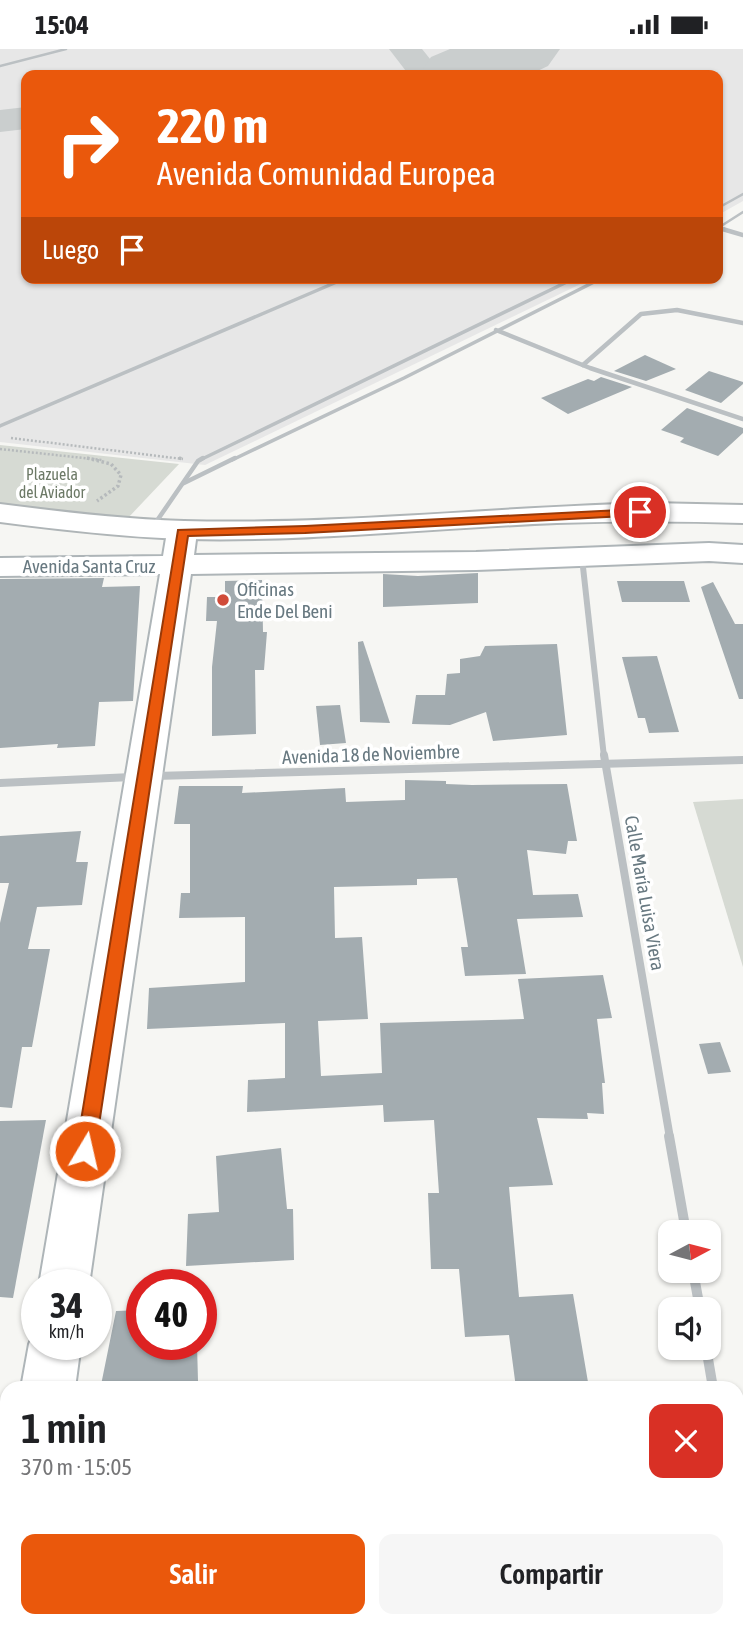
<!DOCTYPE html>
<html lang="es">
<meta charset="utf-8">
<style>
body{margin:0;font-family:"Asap Condensed",sans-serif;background:#f6f6f6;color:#202124;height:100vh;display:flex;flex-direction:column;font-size:26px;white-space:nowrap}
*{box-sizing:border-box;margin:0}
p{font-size:23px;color:#757577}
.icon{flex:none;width:38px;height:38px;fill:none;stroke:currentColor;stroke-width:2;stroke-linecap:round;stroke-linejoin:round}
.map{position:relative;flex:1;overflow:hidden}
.panel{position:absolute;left:0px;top:1332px;width:744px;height:247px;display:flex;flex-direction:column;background:#fff;border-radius:21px 21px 0 0;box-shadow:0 2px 5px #0004}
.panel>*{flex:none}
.banner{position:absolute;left:21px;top:21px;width:702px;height:214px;border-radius:14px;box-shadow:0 2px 5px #0004;background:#ea580c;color:#fff;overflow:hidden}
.needle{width:46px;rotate:83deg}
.tools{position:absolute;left:658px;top:1171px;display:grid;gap:14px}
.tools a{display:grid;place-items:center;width:63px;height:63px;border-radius:14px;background:#fff;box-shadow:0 2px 5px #0004;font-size:35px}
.speed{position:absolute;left:21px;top:1220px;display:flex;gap:14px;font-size:35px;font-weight:700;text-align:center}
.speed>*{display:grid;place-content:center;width:91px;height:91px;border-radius:50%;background:#fff;box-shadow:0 2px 5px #0004;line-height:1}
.speed small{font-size:18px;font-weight:400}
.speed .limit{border:10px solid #d22;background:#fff;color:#111}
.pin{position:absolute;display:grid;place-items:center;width:60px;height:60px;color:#fff;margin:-30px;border:4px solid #fff;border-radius:50%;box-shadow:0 2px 7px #0007}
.me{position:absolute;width:77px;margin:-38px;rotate:9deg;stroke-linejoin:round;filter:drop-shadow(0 0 5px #0008)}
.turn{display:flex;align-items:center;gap:24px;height:147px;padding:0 21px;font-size:32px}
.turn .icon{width:91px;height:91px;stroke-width:2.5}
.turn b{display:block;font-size:49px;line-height:60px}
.then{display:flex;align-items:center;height:66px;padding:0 21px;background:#0003;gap:14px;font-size:26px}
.round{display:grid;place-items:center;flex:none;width:74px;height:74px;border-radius:14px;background:#f6f6f6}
.head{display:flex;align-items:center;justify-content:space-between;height:119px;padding:0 21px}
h1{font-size:42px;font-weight:600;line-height:52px}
.cta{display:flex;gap:14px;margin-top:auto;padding:14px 21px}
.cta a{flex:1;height:80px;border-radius:14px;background:#ea580c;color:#fff;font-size:28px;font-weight:600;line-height:80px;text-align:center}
.cta a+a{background:#f6f6f6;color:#202124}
.status{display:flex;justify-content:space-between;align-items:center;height:49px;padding:0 35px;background:#fff;direction:ltr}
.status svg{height:19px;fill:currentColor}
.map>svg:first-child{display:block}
.built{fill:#e7e7e7}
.green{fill:#d6dad3}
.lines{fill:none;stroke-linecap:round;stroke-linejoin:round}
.taxiway{fill:#cacece;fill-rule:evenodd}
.runway{fill:#cacece;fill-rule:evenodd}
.building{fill:#a3acb0}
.secondary-casing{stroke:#aeb5b8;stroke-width:4}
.primary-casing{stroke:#afb5b7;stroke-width:4}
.path-far1{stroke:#b6babc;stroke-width:2.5;stroke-dasharray:2 2;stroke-linecap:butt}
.path{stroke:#b6babc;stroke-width:3.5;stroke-dasharray:2.5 2.5;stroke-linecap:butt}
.lane-far2{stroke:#bbc0c3;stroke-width:2.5}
.lane-far1{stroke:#bbc0c3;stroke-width:3.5}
.lane{stroke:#bbc0c3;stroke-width:4.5}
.street-far4{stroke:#bbc0c3;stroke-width:3.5}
.street-far3{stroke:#bbc0c3;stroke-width:4.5}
.street-far2{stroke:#bbc0c3;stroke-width:6}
.street-far1{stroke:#bbc0c3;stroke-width:8}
.street{stroke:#bbc0c3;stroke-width:10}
.secondary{fill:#fff;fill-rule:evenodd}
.primary{fill:#fff;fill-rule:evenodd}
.route{fill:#ea580c;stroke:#983908;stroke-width:2}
.poi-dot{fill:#d04b39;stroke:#fff;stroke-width:2.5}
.labels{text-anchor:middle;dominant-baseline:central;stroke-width:7;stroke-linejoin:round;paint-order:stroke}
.far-park-label{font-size:16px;fill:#6c7966;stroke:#fff}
.street-label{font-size:19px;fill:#687981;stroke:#fff}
.poi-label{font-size:19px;fill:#687981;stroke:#fff;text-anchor:start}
</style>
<div class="status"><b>15:04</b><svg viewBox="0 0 49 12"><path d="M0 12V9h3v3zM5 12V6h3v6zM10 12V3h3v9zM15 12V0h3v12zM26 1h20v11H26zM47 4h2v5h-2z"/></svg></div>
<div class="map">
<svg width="743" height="1577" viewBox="0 0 743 1577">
<rect width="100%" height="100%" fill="#f6f6f3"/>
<!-- built -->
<path class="built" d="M0,0H743V152L718,166V26H26V229H593L205,416L0,393Z"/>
<!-- green -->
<g class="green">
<path d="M0,396L179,415L127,470L0,459Z"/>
<path d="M743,750V918L693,753Z"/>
</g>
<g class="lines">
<!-- taxiway -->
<g class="taxiway">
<path d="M389,0H422L443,26H409Z"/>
<path d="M26,58V80L0,83V61Z"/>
</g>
<!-- runway -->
<path class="runway" d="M450,0H560L548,17L529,26H419L431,8Z"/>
</g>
<!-- building -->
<g class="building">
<path d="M645,306L676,320L646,332L614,322Z"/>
<path d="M709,322L743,333V335L721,354L685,341Z"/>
<path d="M601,328L632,338L568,365L541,349L588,330L594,332Z"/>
<path d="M687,359L743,379V384L718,407L680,393L684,389L661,381Z"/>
<path d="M478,524V554L383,558V525L418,527Z"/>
<path d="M104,529L102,538L140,537L133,652L99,653L95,697L57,699L58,695L0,699V530Z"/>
<path d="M262,531L263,583H267L264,621H255L256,685L212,687V618L217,572H206L207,548H225V532Z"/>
<path d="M617,532H684L690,553H622Z"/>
<path d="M713,533L735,575H743V650H739L701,538Z"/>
<path d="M363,592L390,674L360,673L358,593Z"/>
<path d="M557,595L567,686L493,692L486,663L450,676L412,675L416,646H445L447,625L460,624V610L480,607L485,597Z"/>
<path d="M657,607L679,683L649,684L645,669H638L622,608Z"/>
<path d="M340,656L346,694L320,696L316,657Z"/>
<path d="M405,731L446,732V735L472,736L567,735L577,792H568L566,805L527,801L533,846L578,845L583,868L517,870L526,925L465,927L461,898H468L457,829L417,830V836L334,838L335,889L362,888L368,970L318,972L321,1027L382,1024L380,974L524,970L518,930L603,926L612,969L597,970L605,1034H602L604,1065L587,1064L588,1070L537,1069L553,1136L509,1138L519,1248L573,1245L589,1339H516L509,1286L465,1288L459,1220H431L428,1144H439L434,1071L384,1073L383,1056L247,1063L248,1031L285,1029V974L147,980L149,939L245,933V868L179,869L181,844H190V775H174L179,737H243L242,744L345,739L346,753L405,751Z"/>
<path d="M81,782L76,813H88L82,856L37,858L28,900H50L32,998H22L12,1059L0,1058V874L9,834H0V787Z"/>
<path d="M720,993L731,1023L708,1025L699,995Z"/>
<path d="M46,1071L13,1249L0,1248V1072Z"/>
<path d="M281,1099L287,1160H293L294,1211L186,1217L188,1165L219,1163L216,1107Z"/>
<path d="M142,1261V1295H197L198,1332L101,1336L116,1262Z"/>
</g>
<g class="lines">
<!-- secondary casing -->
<g class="secondary-casing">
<g id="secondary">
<path d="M182,474L193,477L197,483L194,506L476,503L709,494L743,496V514L709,512L476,521L191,525L89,1236H39L160,525L0,527V509L163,507L167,483L171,477Z"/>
<path d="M37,1277V1295H81L75,1339H21L29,1295Z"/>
<path d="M7,1544V1572H41V1577H0V1547Z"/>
</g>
</g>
<!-- primary casing -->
<g class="primary-casing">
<path id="primary" d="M650,454L743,456V474C681,472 619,472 557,474C433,479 309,493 185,490C123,488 62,481 0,473V455C62,463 122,470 184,472C339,476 495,458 650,454Z"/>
</g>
<!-- path-far1 -->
<g class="path-far1">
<path d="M11,389L183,410"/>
<path d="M0,400L102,411"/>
</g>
<!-- path -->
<g class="path">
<path d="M87,409L111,415L121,426L118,437L97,452"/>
<path d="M179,409L183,410"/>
</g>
<!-- lane-far2 -->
<g class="lane-far2">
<path d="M0,17L66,0"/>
<path d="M718,159L743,145"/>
<path d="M718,179L743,163"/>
</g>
<!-- lane-far1 -->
<g class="lane-far1">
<path d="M0,377L346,229"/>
<path d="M200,411L575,229"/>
<path d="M232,411L404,329L602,229"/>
</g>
<!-- lane -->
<g class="lane">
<path d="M184,434L235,409"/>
<path d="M154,476L198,412L203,409"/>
</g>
<!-- street-far4 -->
<path class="street-far4" d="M719,179L724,180"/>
<!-- street-far3 -->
<g class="street-far3">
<path d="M719,179L743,186"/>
<path d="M496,281L590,319L743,370"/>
<path d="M583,316L641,265L677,261L743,274"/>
</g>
<!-- street-far2 -->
<path class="street-far2" d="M582,509L604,708"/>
<!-- street-far1 -->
<g class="street-far1">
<path d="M604,706L670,1089"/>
<path d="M155,727L743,711"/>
<path d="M0,734L132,728"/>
</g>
<!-- street -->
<g class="street">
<path d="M669,1087L686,1183"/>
<path d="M693,1222L700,1260"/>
<path d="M706,1298L713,1339"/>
<path d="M737,1392H743"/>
<path d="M0,1414L7,1413"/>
<path d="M737,1466L743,1499"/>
</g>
<!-- secondary -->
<use href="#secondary" class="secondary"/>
<!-- primary -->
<use href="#primary" class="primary"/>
</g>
<!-- route -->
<path class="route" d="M640,460L646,463L644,466L305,484L188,487L95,1102L92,1108L85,1110L79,1108L76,1102L178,481L305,477Z"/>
<!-- markers -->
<circle class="poi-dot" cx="223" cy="551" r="7"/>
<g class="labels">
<!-- far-park labels -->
<g class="far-park-label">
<text x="52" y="425">Plazuela<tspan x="52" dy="18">del Aviador</tspan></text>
</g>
<!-- street labels -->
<g class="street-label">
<text x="89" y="517">Avenida Santa Cruz</text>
<text transform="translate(371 705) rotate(-2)">Avenida 18 de Noviembre</text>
<text transform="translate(645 844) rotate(80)">Calle María Luisa Viera</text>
</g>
<!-- poi labels -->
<g class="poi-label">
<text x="237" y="540">Oficinas<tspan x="237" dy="22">Ende Del Beni</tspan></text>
</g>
</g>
</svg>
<div class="tools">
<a><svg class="needle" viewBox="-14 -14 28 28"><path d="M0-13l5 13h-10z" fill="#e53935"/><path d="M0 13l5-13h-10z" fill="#757577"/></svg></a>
<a><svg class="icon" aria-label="sound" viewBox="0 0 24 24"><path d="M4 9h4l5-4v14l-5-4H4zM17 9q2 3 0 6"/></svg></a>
</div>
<div class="speed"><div>34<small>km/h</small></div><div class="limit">40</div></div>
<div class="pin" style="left:640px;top:463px;background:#d93025"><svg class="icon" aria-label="arrive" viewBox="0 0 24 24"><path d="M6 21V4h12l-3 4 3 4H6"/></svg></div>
<svg class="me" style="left:85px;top:1102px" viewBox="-20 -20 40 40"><circle r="17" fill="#ea580c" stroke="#fff" stroke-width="3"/><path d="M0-11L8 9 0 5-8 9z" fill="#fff"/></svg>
<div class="banner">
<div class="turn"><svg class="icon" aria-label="right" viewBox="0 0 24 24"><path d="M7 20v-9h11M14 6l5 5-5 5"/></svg><div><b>220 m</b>Avenida Comunidad Europea</div></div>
<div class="then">Luego<svg class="icon" aria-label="arrive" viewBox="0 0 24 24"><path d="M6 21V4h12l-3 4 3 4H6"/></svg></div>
</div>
<section class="panel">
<div class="head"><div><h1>1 min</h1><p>370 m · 15:05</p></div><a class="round" style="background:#d93025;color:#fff"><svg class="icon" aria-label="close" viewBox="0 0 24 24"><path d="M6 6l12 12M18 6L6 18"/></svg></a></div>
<div class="cta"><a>Salir</a><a>Compartir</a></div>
</section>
</div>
